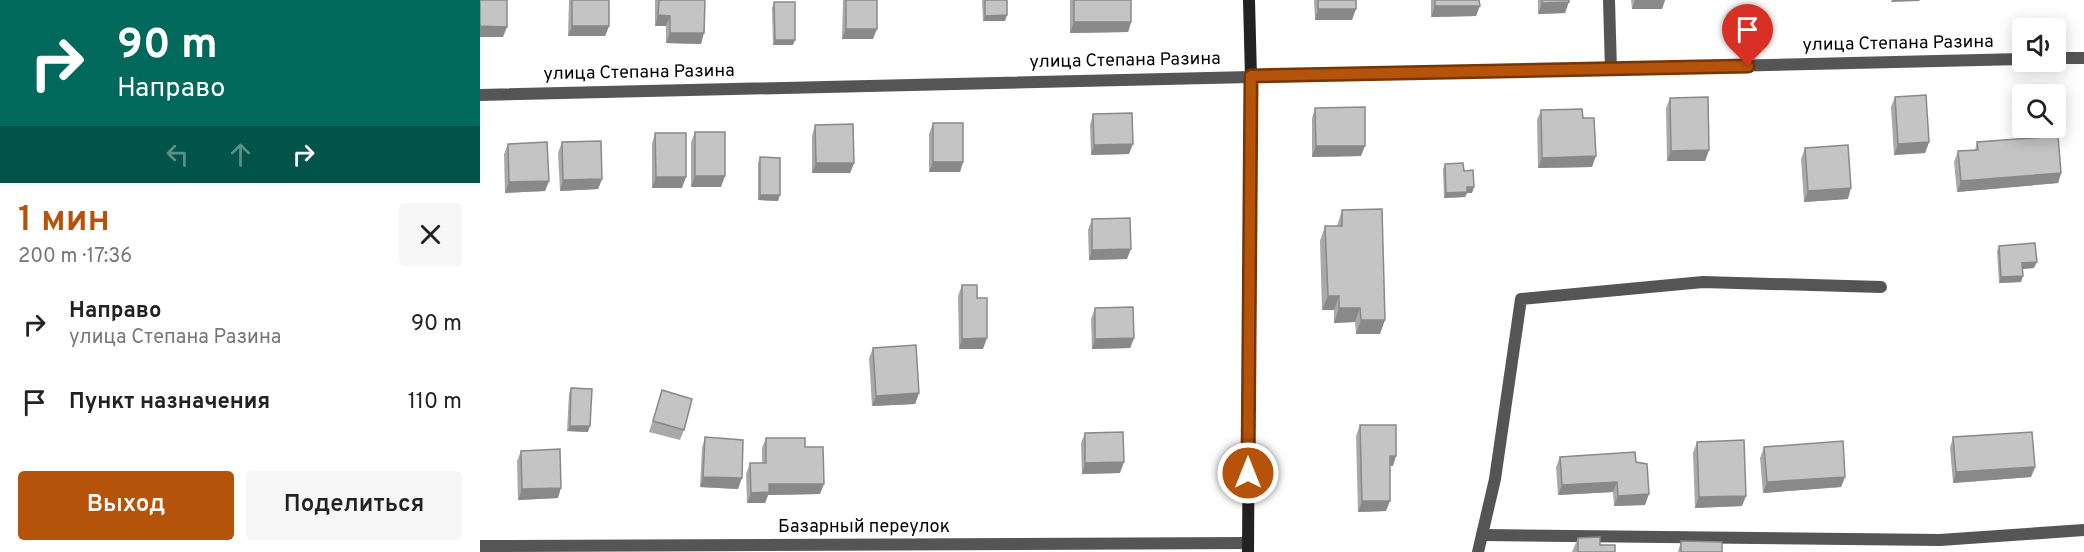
<!DOCTYPE html>
<html lang="ru">
<meta charset="utf-8">
<style>
body{margin:0;font-family:Overpass,sans-serif;background:#f6f6f6;color:#222;height:100vh;display:flex;flex-direction:column;font-size:22px;white-space:nowrap}
*{box-sizing:border-box;margin:0}
p{font-size:20px;color:#767676}
.icon{flex:none;width:33px;height:33px;fill:none;stroke:currentColor;stroke-width:2;stroke-linecap:round;stroke-linejoin:round}
.map{position:relative;flex:1;overflow:hidden}
.details{display:flex;flex-direction:column;background:#fff;width:480px}
.details>*{flex:none}
.guide{background:#00695c;color:#fff;overflow:hidden}
.tools{position:absolute;left:1532px;top:18px;display:grid;gap:12px}
.tools a{display:grid;place-items:center;width:54px;height:54px;border-radius:6px;background:#fff;box-shadow:0 3px 15px #0003;font-size:30px}
.pin{position:absolute;display:grid;place-items:center;width:51px;height:51px;color:#fff;margin:-62px -26px;border-radius:50% 50% 50% 0;rotate:-45deg;box-shadow:0 0 6px #0007}
.pin .icon{rotate:45deg}
.me{position:absolute;width:66px;margin:-33px;rotate:0deg;stroke-linejoin:round;filter:drop-shadow(0 0 4px #0008)}
.turn{display:flex;align-items:center;gap:21px;height:126px;padding:0 18px;font-size:27px}
.turn .icon{width:78px;height:78px;stroke-width:2.5}
.turn b{display:block;font-size:42px;line-height:51px}
.lanes{display:flex;align-items:center;height:57px;padding:0 18px;background:#0003;justify-content:center;gap:30px;direction:ltr}
.lanes .off{opacity:.35}
.round{display:grid;place-items:center;flex:none;width:63px;height:63px;border-radius:6px;background:#f6f6f6}
.summary{display:flex;align-items:center;justify-content:space-between;height:102px;padding:0 18px}
h1{font-size:36px;font-weight:600;line-height:45px;color:#b45309}
.primary-button{display:flex;gap:12px;margin-top:auto;padding:12px 18px}
.primary-button a{flex:1;height:69px;border-radius:6px;background:#b45309;color:#fff;font-size:24px;font-weight:600;line-height:69px;text-align:center}
.primary-button a+a{background:#f6f6f6;color:#222}
ul{padding:0;list-style:none}
li{display:flex;align-items:center;gap:18px;height:78px;padding:0 18px}
li div{flex:1}
li b{display:block;font-size:22px}
li em{font-style:normal}
main{display:flex;flex:1;min-height:0}
.map>svg:first-child{display:block}
.lines{fill:none;stroke-linecap:round;stroke-linejoin:round}
.lane{stroke:#555;stroke-width:12}
.street{stroke:#555;stroke-width:12}
.secondary{stroke:#222;stroke-width:12}
.wall{fill:#a9a9a9}
.shaded-wall{fill:#898989}
.building{fill:#c4c4c4;stroke:#898989;stroke-width:1.5}
.route-casing{stroke:#753606;stroke-width:15}
.route{stroke:#b45309;stroke-width:10}
.labels{text-anchor:middle;dominant-baseline:central;stroke-width:4.5;stroke-linejoin:round;paint-order:stroke}
.street-label{font-size:18px;fill:#000;stroke:#fff}
</style>
<main>
<section class="details">
<div class="guide">
<div class="turn"><svg class="icon" aria-label="right" viewBox="0 0 24 24"><path d="M7 20v-9h11M14 6l5 5-5 5"/></svg><div><b>90 m</b>Направо</div></div>
<div class="lanes"><svg class="icon off" aria-label="left" viewBox="0 0 24 24"><path d="M17 20v-9H6M10 6l-5 5 5 5"/></svg><svg class="icon off" aria-label="ahead" viewBox="0 0 24 24"><path d="M12 20V5M6 11l6-6 6 6"/></svg><svg class="icon" aria-label="right" viewBox="0 0 24 24"><path d="M7 20v-9h11M14 6l5 5-5 5"/></svg></div>
</div>
<div class="summary"><div><h1>1 мин</h1><p>200 m · 17:36</p></div><a class="round"><svg class="icon" aria-label="close" viewBox="0 0 24 24"><path d="M6 6l12 12M18 6L6 18"/></svg></a></div>
<ul>
<li><svg class="icon" aria-label="right" viewBox="0 0 24 24"><path d="M7 20v-9h11M14 6l5 5-5 5"/></svg><div><b>Направо</b><p>улица Степана Разина</p></div><em>90 m</em></li>
<li><svg class="icon" aria-label="arrive" viewBox="0 0 24 24"><path d="M6 21V4h12l-3 4 3 4H6"/></svg><div><b>Пункт назначения</b></div><em>110 m</em></li>
</ul>
<div class="primary-button"><a>Выход</a><a>Поделиться</a></div>
</section>
<div class="map">
<svg width="1604" height="552" viewBox="0 0 1604 552">
<rect width="100%" height="100%" fill="#fff"/>
<g class="lines">
<!-- lane -->
<g class="lane">
<path d="M1002,535L1460,540L1604,530"/>
<path d="M998,552L1015,479L1041,299L1223,282L1401,287"/>
</g>
<!-- street -->
<g class="street">
<path d="M1129,0L1131,70"/>
<path d="M1575,58H1604"/>
<path d="M0,95L1542,59"/>
<path d="M0,546L768,543"/>
</g>
<!-- secondary -->
<path class="secondary" d="M768,552L771,77L769,0"/>
</g>
<!-- wall -->
<g class="wall">
<path d="M89,0H129V26L125,36H88Z"/>
<path d="M175,0H225L221,44L186,43V26H175Z"/>
<path d="M363,0H397L393,39H362Z"/>
<path d="M502,0H527L525,21H503Z"/>
<path d="M590,0H651V22L648,32L590,33Z"/>
<path d="M834,0H876L872,20H835Z"/>
<path d="M951,0H999L996,16L951,17Z"/>
<path d="M1058,0H1089L1085,13L1058,14Z"/>
<path d="M1151,0H1185L1182,9H1152Z"/>
<path d="M294,2L313,45H293L292,8Z"/>
<path d="M1415,97L1449,142L1445,153L1414,155L1411,107Z"/>
<path d="M1190,98L1229,150L1225,161H1187L1186,108Z"/>
<path d="M835,108L881,156L832,157V118Z"/>
<path d="M1061,110L1103,118L1112,167L1058,168L1057,120Z"/>
<path d="M613,114L649,154L611,155L610,125Z"/>
<path d="M453,123L483,162L480,172H449V134Z"/>
<path d="M335,125L374,163L370,173H332V136Z"/>
<path d="M215,132L241,187H211V142Z"/>
<path d="M175,133L202,188H172V144Z"/>
<path d="M82,142L122,179L118,189L80,191L78,153Z"/>
<path d="M1497,142L1581,173L1578,183L1477,192L1474,162L1478,151L1495,150Z"/>
<path d="M28,144L69,181L65,191L25,193L24,154Z"/>
<path d="M1325,148L1368,199L1324,202L1321,159Z"/>
<path d="M280,157L298,201L278,200V163Z"/>
<path d="M965,164L984,171L992,193H987L985,197L964,198L963,169Z"/>
<path d="M862,210L900,334H876L875,322L854,323V310H842L840,241L845,226H857Z"/>
<path d="M612,219L647,259L609,260L608,230Z"/>
<path d="M1519,246L1554,268L1542,269L1541,282L1519,283L1517,251Z"/>
<path d="M482,285L497,298L503,349H479L478,296Z"/>
<path d="M615,308L654,338L650,348L612,349L611,319Z"/>
<path d="M393,348L439,393L435,404L392,406L389,358Z"/>
<path d="M91,388L108,432L87,431L89,394Z"/>
<path d="M182,390L204,430L200,440L169,432Z"/>
<path d="M880,425L913,466H910L906,511L878,512L876,436Z"/>
<path d="M605,433L640,473L602,474L601,443Z"/>
<path d="M225,437L258,489L220,487L222,448Z"/>
<path d="M1473,437L1555,467L1551,477L1473,483L1470,448Z"/>
<path d="M286,438L325,447L340,494L288,495L285,503H267L266,474L270,463H282V448Z"/>
<path d="M1217,442L1262,506L1215,508L1213,453Z"/>
<path d="M1284,447L1365,477L1361,487L1283,493L1280,458Z"/>
<path d="M41,451L78,498L38,500L37,461Z"/>
<path d="M1080,457L1156,462L1165,505L1134,506L1133,492L1078,495L1076,467Z"/>
<path d="M1098,538L1120,545L1135,552H1092Z"/>
<path d="M1201,541L1242,552H1198Z"/>
</g>
<!-- shaded-wall -->
<g class="shaded-wall">
<path d="M1155,0H1185L1182,9H1152Z"/>
<path d="M1412,0H1440L1439,1L1411,2Z"/>
<path d="M1089,2L1085,13L1058,14L1062,3Z"/>
<path d="M955,6H1000L996,16L951,17Z"/>
<path d="M838,9H876L872,20H835Z"/>
<path d="M178,15L190,16L186,26H175Z"/>
<path d="M527,15L525,21H503L505,16Z"/>
<path d="M594,22H651L648,32L590,33Z"/>
<path d="M0,26L27,27L23,37H0Z"/>
<path d="M92,26H129L125,36H88Z"/>
<path d="M366,29H397L393,39H362Z"/>
<path d="M190,33H224L221,44L186,43Z"/>
<path d="M295,40H315L313,45H293Z"/>
<path d="M1449,142L1445,153L1414,155L1418,144Z"/>
<path d="M653,144L649,154L611,155L614,145Z"/>
<path d="M836,146H885L881,156L832,157Z"/>
<path d="M1229,150L1225,161H1187L1191,151Z"/>
<path d="M1116,156L1112,167L1058,168L1062,158Z"/>
<path d="M453,162H483L480,172H449Z"/>
<path d="M336,163H374L370,173H332Z"/>
<path d="M1581,173L1578,183L1477,192L1481,181Z"/>
<path d="M215,176H245L241,187H211Z"/>
<path d="M176,177H206L202,188H172Z"/>
<path d="M122,179L118,189L80,191L83,180Z"/>
<path d="M69,181L65,191L25,193L29,182Z"/>
<path d="M987,187H994L992,193H987L985,197L964,198L966,193Z"/>
<path d="M1371,188L1368,199L1324,202L1328,191Z"/>
<path d="M280,195H300L298,201L278,200Z"/>
<path d="M651,249L647,259L609,260L612,250Z"/>
<path d="M1557,262L1554,268L1540,269L1542,263Z"/>
<path d="M1543,276L1541,282L1519,283L1521,277Z"/>
<path d="M848,296H859L854,310H842Z"/>
<path d="M859,308H880L875,322L854,323Z"/>
<path d="M881,320H905L900,334H876Z"/>
<path d="M507,338L503,349H479L482,339Z"/>
<path d="M654,338L650,348L612,349L615,339Z"/>
<path d="M439,393L435,404L392,406L396,396Z"/>
<path d="M90,426H110L108,432L87,431Z"/>
<path d="M910,456H916L913,466H906Z"/>
<path d="M644,462L640,473L602,474L605,463Z"/>
<path d="M1555,467L1551,477L1473,483L1476,472Z"/>
<path d="M223,477L262,478L258,489L220,487Z"/>
<path d="M1365,477L1361,487L1283,493L1287,482Z"/>
<path d="M1137,482L1133,492L1078,495L1082,485Z"/>
<path d="M289,484H344L340,494L288,495L285,503H267L271,493Z"/>
<path d="M81,488L78,498L38,500L42,489Z"/>
<path d="M1169,494L1165,505L1134,506L1138,496Z"/>
<path d="M1266,496L1262,506L1215,508L1219,497Z"/>
<path d="M882,501H910L906,511L878,512Z"/>
</g>
<!-- building -->
<g class="building">
<path d="M0,0H27V27L0,26Z"/>
<rect x="92" y="0" width="37" height="26"/>
<path d="M179,0H225L224,33H190V16L178,15Z"/>
<rect x="366" y="0" width="31" height="29"/>
<path d="M505,0H527V15L505,16Z"/>
<rect x="594" y="0" width="57" height="22"/>
<rect x="838" y="0" width="38" height="9"/>
<path d="M955,0H999L1000,6H955Z"/>
<path d="M1062,0H1089V2L1062,3Z"/>
<path d="M294,2H315V40H295Z"/>
<path d="M1446,95L1449,142L1418,144L1415,97Z"/>
<path d="M1228,97L1229,150L1191,151L1190,98Z"/>
<path d="M885,107V146H836L835,108Z"/>
<path d="M1102,109L1103,118H1114L1116,156L1062,158L1061,110Z"/>
<path d="M652,113L653,144L614,145L613,114Z"/>
<rect x="453" y="123" width="30" height="39"/>
<path d="M373,124L374,163H336L335,125Z"/>
<rect x="215" y="132" width="30" height="44"/>
<path d="M175,133H206V177H176Z"/>
<path d="M1578,136L1581,173L1481,181L1478,151L1498,150L1497,142Z"/>
<path d="M121,141L122,179L83,180L82,142Z"/>
<path d="M67,142L69,181L29,182L28,144Z"/>
<path d="M1368,145L1371,188L1328,191L1325,148Z"/>
<path d="M280,157L300,158V195H280Z"/>
<path d="M983,163L984,171L993,170L994,187H987V192L966,193L965,164Z"/>
<path d="M902,209L905,320H881L880,308H859V296H848L845,226H862V210Z"/>
<path d="M650,218L651,249L612,250V219Z"/>
<path d="M1555,243L1557,262L1542,263L1543,276L1521,277L1519,246Z"/>
<path d="M482,285H497V298H507V338L482,339Z"/>
<path d="M653,307L654,338L615,339V308Z"/>
<path d="M436,345L439,393L396,396L393,348Z"/>
<path d="M91,388L112,389L110,426H90Z"/>
<path d="M182,390L212,399L204,430L173,421Z"/>
<path d="M880,425H916V456H910V501H882Z"/>
<path d="M643,432L644,462L605,463V433Z"/>
<path d="M1552,432L1555,467L1476,472L1473,437Z"/>
<path d="M225,437L263,440L262,478L223,477Z"/>
<path d="M286,438H325V447H343L344,484H289V492L271,493L270,463H286Z"/>
<path d="M1264,440L1266,496L1219,497L1217,442Z"/>
<path d="M1363,441L1365,477L1287,482L1284,447Z"/>
<path d="M80,449L81,488L42,489L41,451Z"/>
<path d="M1155,452L1156,462L1167,464L1169,494L1138,496L1137,482L1082,485L1080,457Z"/>
<path d="M1120,537V545H1135V552H1098V538Z"/>
<path d="M1201,541L1242,542V552H1201Z"/>
</g>
<g class="lines">
<!-- route casing -->
<g class="route-casing">
<path id="route" d="M768,473L771,76L1268,66"/>
</g>
<!-- route -->
<use href="#route" class="route"/>
</g>
<g class="labels">
<!-- street labels -->
<g class="street-label">
<text transform="translate(1418 44) rotate(-1)">улица Степана Разина</text>
<text transform="translate(645 61) rotate(-1)">улица Степана Разина</text>
<text transform="translate(159 73) rotate(-1)">улица Степана Разина</text>
<text x="384" y="527">Базарный переулок</text>
</g>
</g>
</svg>
<div class="tools">
<a><svg class="icon" aria-label="sound" viewBox="0 0 24 24"><path d="M4 9h4l5-4v14l-5-4H4zM17 9q2 3 0 6"/></svg></a>
<a><svg class="icon" aria-label="search" viewBox="0 0 24 24"><circle cx="10" cy="10" r="6"/><path d="M15 15l6 6"/></svg></a>
</div>
<div class="pin" style="left:1268px;top:66px;background:#d93025"><svg class="icon" aria-label="arrive" viewBox="0 0 24 24"><path d="M6 21V4h12l-3 4 3 4H6"/></svg></div>
<svg class="me" style="left:768px;top:473px" viewBox="-20 -20 40 40"><circle r="17" fill="#b45309" stroke="#fff" stroke-width="3"/><path d="M0-11L8 9 0 5-8 9z" fill="#fff"/></svg>
</div>
</main>
